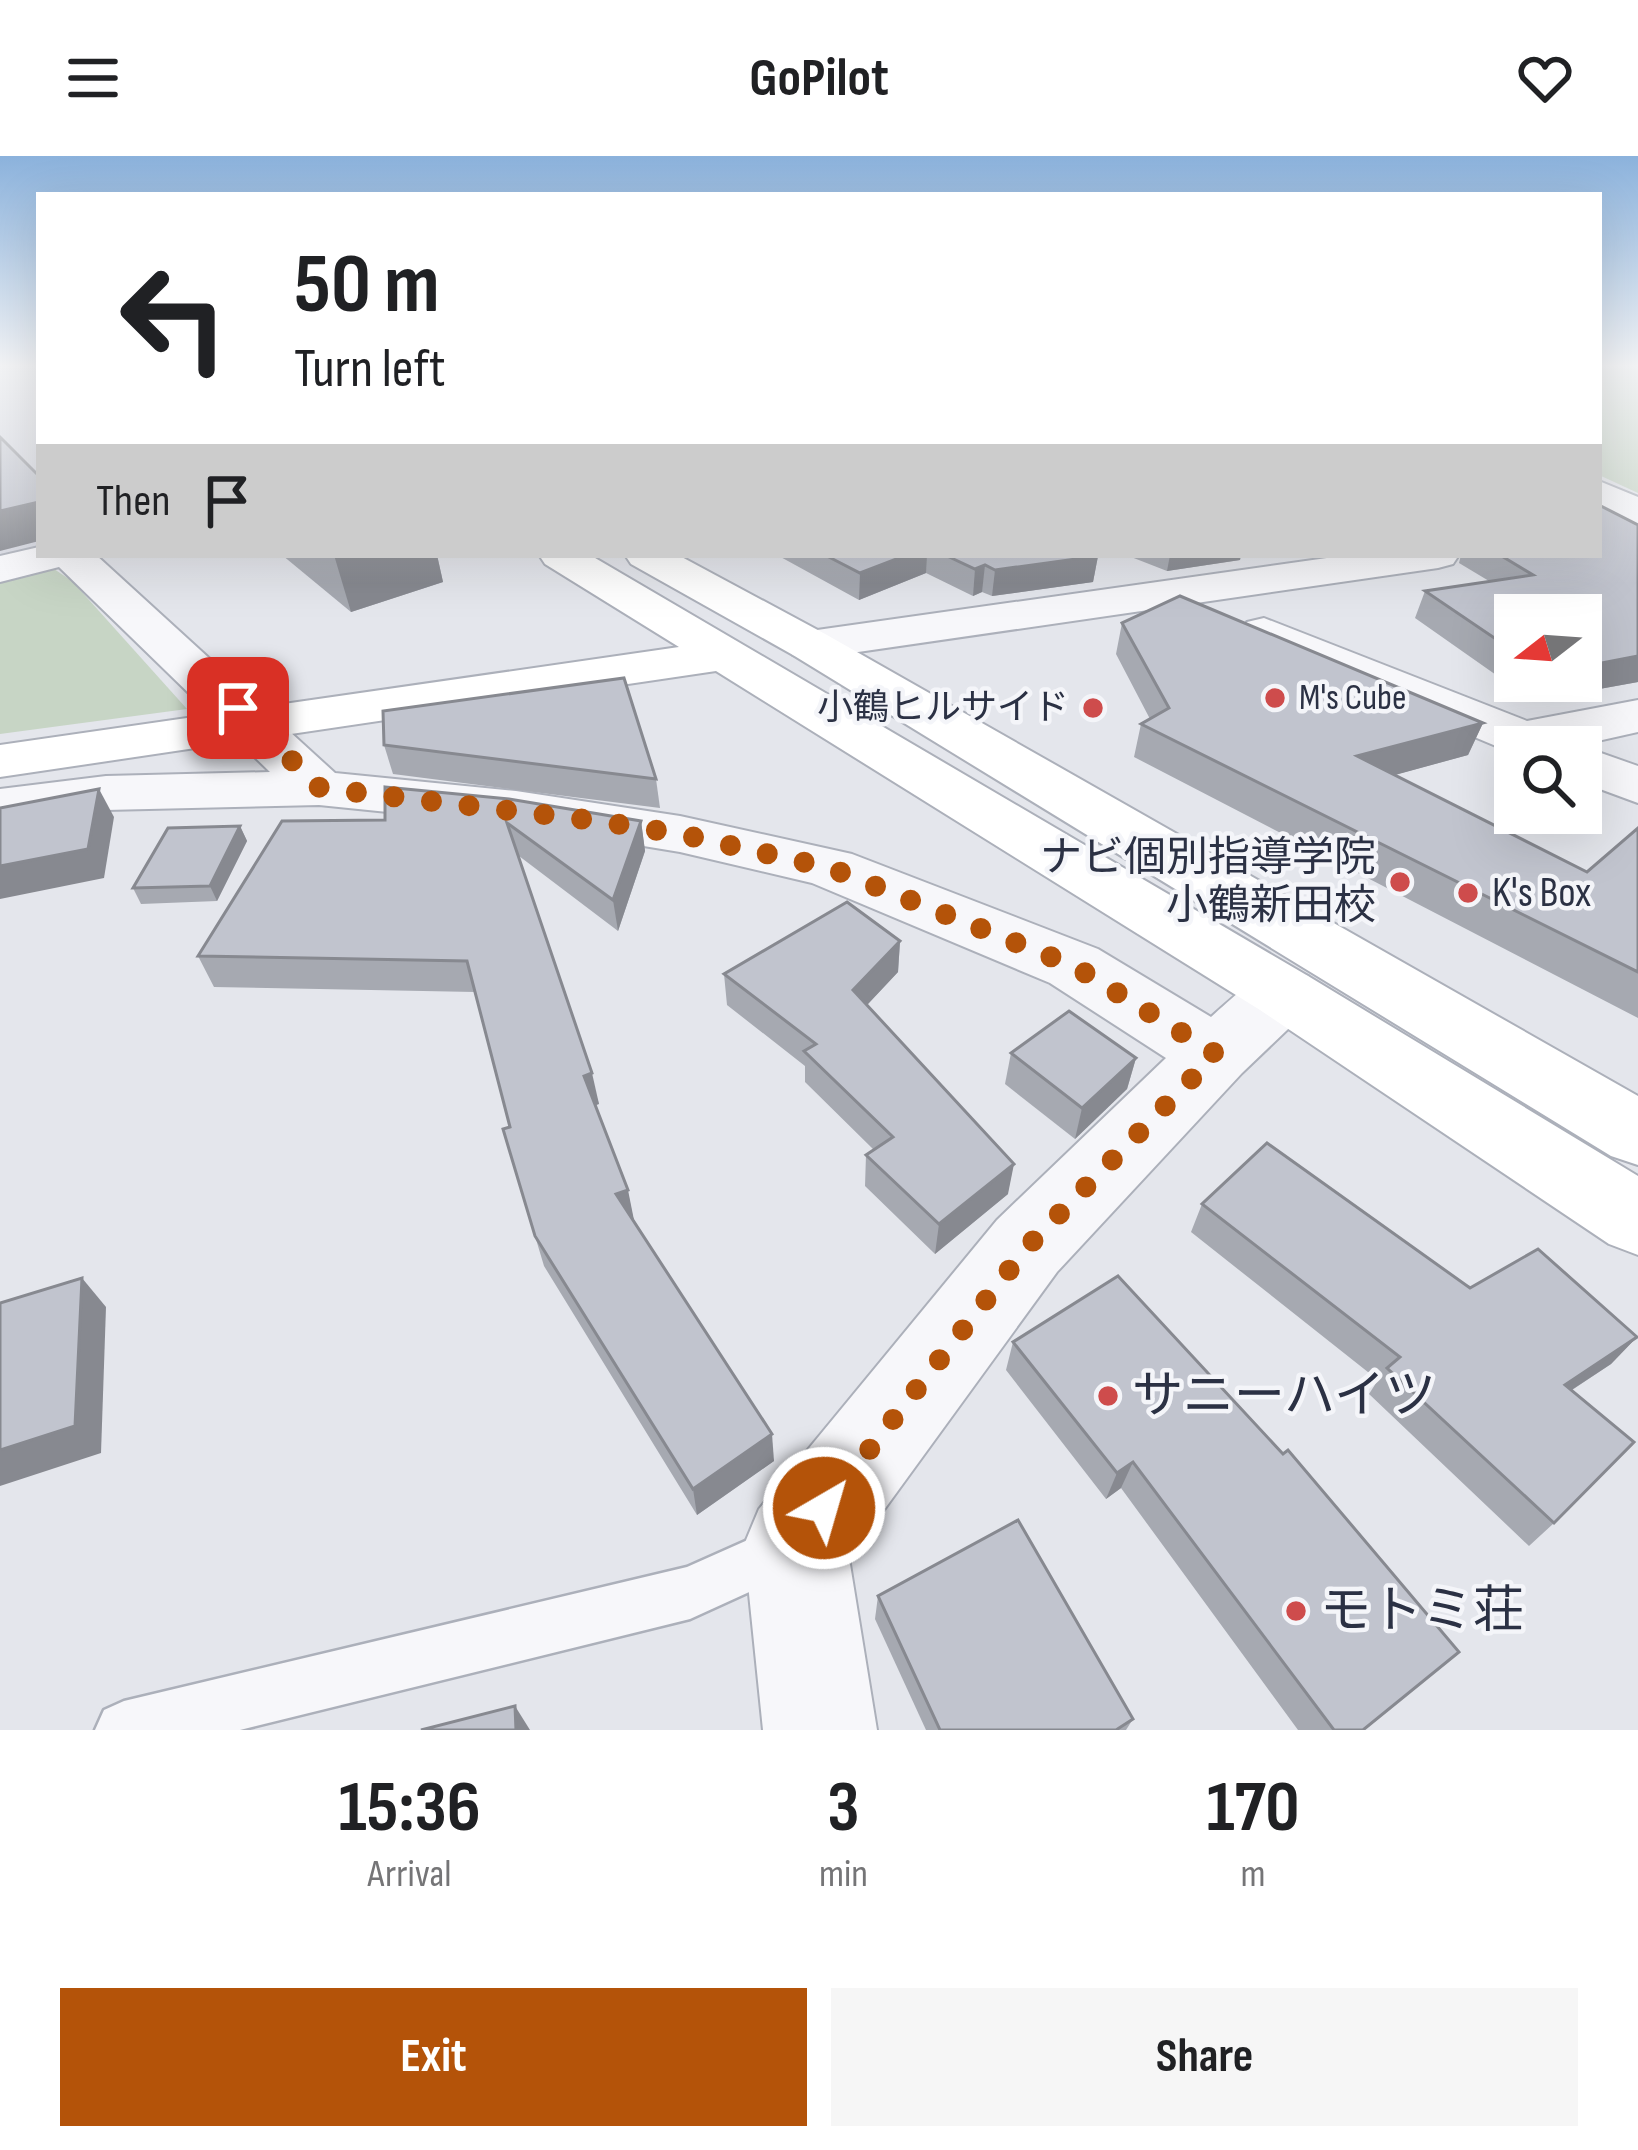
<!DOCTYPE html>
<meta charset="utf-8">
<style>
body{margin:0;font-family:"Sofia Sans Condensed","Noto Sans JP",sans-serif;background:#f6f6f6;color:#202124;height:100vh;display:flex;flex-direction:column;font-size:45px;white-space:nowrap}
*{box-sizing:border-box;margin:0}
p{font-size:39px;color:#757577}
.icon{flex:none;width:66px;height:66px;fill:none;stroke:currentColor;stroke-width:2;stroke-linecap:round;stroke-linejoin:round}
.map{position:relative;height:1574px;overflow:hidden}
.sheet{display:flex;flex-direction:column;background:#fff;flex:1}
.sheet>*{flex:none}
.guide{position:absolute;left:36px;top:36px;width:1566px;height:366px;border-radius:0px;box-shadow:0 12px 48px #0002;background:#fff;color:#202124;overflow:hidden}
.needle{width:78px;rotate:253deg}
.fabs{position:absolute;left:1494px;top:438px;display:grid;gap:24px}
.fabs a{display:grid;place-items:center;width:108px;height:108px;border-radius:0px;background:#fff;box-shadow:0 12px 48px #0002;font-size:60px}
.pin{position:absolute;display:grid;place-items:center;width:102px;height:102px;color:#fff;margin:-51px;border-radius:24px;box-shadow:0 6px 18px #0006}
.me{position:absolute;width:132px;margin:-66px;rotate:38deg;stroke-linejoin:round;filter:drop-shadow(0 0 9px #0008)}
.turn{display:flex;align-items:center;gap:42px;height:252px;padding:0 60px;font-size:54px}
.turn .icon{width:156px;height:156px;stroke-width:2.5}
.turn b{display:block;font-size:84px;line-height:102px}
.then{display:flex;align-items:center;height:114px;padding:0 60px;background:#0003;gap:24px;font-size:45px}
.eta{display:flex;justify-content:space-evenly;align-items:center;height:204px;text-align:center}
.eta b{font-size:72px;font-weight:700;line-height:84px}
.action{display:flex;gap:24px;margin-top:auto;padding:24px 60px}
.action a{flex:1;height:138px;border-radius:0px;background:#b45309;color:#fff;font-size:48px;font-weight:700;line-height:138px;text-align:center}
.action a+a{background:#f6f6f6;color:#202124}
header{display:flex;justify-content:space-between;align-items:center;height:156px;padding:0 60px;background:#fff;font-size:54px;font-weight:700}
.map>svg:first-child{display:block}
.built{fill:#d6d8e1}
.green{fill:#c7d5c5}
.lines{fill:none;stroke-linecap:round;stroke-linejoin:round}
.lane-casing{stroke:#acb0ba;stroke-width:5}
.street-casing{stroke:#acb0ba;stroke-width:4}
.secondary-casing{stroke:#acb0ba;stroke-width:4}
.lane{fill:#f7f7fa;fill-rule:evenodd}
.street{fill:#f7f7fa;fill-rule:evenodd}
.secondary{fill:#fff;fill-rule:evenodd}
.wall{fill:#a6a9b1;fill-rule:evenodd}
.shaded-wall{fill:#878990}
.building{fill:#c1c4ce;stroke:#878990;stroke-width:3}
.route{stroke:#b45309;stroke-width:21;stroke-dasharray:0 37.8}
.poi-dot{fill:#ce4c4c;stroke:#f4f5f9;stroke-width:4.5}
.labels{text-anchor:middle;dominant-baseline:central;stroke-width:9;stroke-linejoin:round;paint-order:stroke}
.far-poi-label{font-size:36px;fill:#2b3144;stroke:#f4f5f9;text-anchor:start}
.poi-label{font-size:42px;fill:#2b3144;stroke:#f4f5f9;text-anchor:end}
.near-poi-label{font-size:51px;fill:#2b3144;stroke:#f4f5f9;text-anchor:start}
</style>
<header><svg class="icon" aria-label="menu" viewBox="0 0 24 24"><path d="M4 6h16M4 12h16M4 18h16"/></svg>GoPilot<svg class="icon" aria-label="heart" viewBox="0 0 24 24"><path d="M12 20l-8-8c-3-5 5-10 8-4 3-6 11-1 8 4z"/></svg></header>
<div class="map">
<svg width="1638" height="1574" viewBox="0 0 1638 1574">
<rect width="100%" height="100%" fill="#e4e6ec"/>
<!-- built -->
<path class="built" d="M0,208H39V392L0,402Z"/>
<!-- green -->
<g class="green">
<path d="M1599,208H1638V337L1599,319Z"/>
<path d="M48,409L72,425L187,553L0,578V421Z"/>
</g>
<g class="lines">
<!-- lane casing -->
<g class="lane-casing">
<path id="lane" d="M786,1367L804,1375L812,1393L804,1411L690,1463L240,1574H95L104,1554L124,1545L687,1411Z"/>
</g>
<!-- street casing -->
<g class="street-casing">
<g id="street">
<path d="M1599,325L1638,341V368L1599,352Z"/>
<path d="M39,391V399H96L335,617L516,635L680,660L852,698L1098,793L1211,861C1243,833 1265,807 1308,820L1319,837L1308,854L1242,917L1057,1116L849,1402L877,1574H763L744,1389L759,1353L997,1064L1166,902L1050,827L812,727L680,696L516,669L319,649L106,654L0,667V633L106,620L270,616L59,411L0,426V400Z"/>
<path d="M1348,399H1459L1453,408L1438,412L810,503L793,499L786,489L793,479L810,475Z"/>
<path d="M1264,462L1527,565L1638,544V576L1571,591H1515V598L1247,486L1241,476L1247,466Z"/>
<path d="M1581,590L1638,610V647L1581,626V591H1575Z"/>
</g>
</g>
<!-- secondary casing -->
<g class="secondary-casing">
<g id="secondary">
<path d="M539,399H590L1308,820L1638,1020V1099L1609,1088L1260,854L716,515L0,621V589L679,491L545,408Z"/>
<path d="M625,399H678L827,479L1638,940V1009L1611,1000L793,499L631,408Z"/>
</g>
</g>
<!-- lane -->
<use href="#lane" class="lane"/>
<!-- street -->
<use href="#street" class="street"/>
<!-- secondary -->
<use href="#secondary" class="secondary"/>
</g>
<!-- wall -->
<g class="wall">
<path d="M1599,349L1638,369V526L1533,545L1415,462L1425,435L1489,425L1459,407L1461,399H1599ZM1515,459H1581V525H1515Z"/>
<path d="M282,399H437L443,426L351,456Z"/>
<path d="M777,399L1098,400L1093,426L992,440L982,436L973,440L926,417L859,444Z"/>
<path d="M1126,399H1241L1240,404L1167,415Z"/>
<path d="M1122,467L1483,567L1468,599L1394,619L1587,716L1638,672V862L1134,601L1141,568L1150,563L1116,498Z"/>
<path d="M384,589L656,623L660,652L393,618Z"/>
<path d="M385,664L641,665L645,695L618,775L519,700L599,948L595,949L634,1064L774,1305L697,1359L544,1110L503,973L510,971L475,836L214,831L198,800Z"/>
<path d="M240,670L247,685L217,745L141,748L133,732Z"/>
<path d="M900,785L898,816L867,849L1008,1038L935,1098L865,1030L866,999L874,994L805,926V910L727,849L724,818Z"/>
<path d="M1011,897L1136,902L1127,933L1075,983L1005,928Z"/>
<path d="M1202,1048L1637,1181L1611,1208L1572,1234L1554,1367L1529,1390L1369,1238L1378,1224L1191,1076Z"/>
<path d="M1118,1120L1363,1574H1298L1121,1332L1106,1343L1006,1214L1013,1186Z"/>
<path d="M878,1440L1133,1563L1126,1574H926L875,1463Z"/>
</g>
<!-- shaded-wall -->
<g class="shaded-wall">
<path d="M39,346V385L0,395V355Z"/>
<path d="M334,399H437L443,426L351,456Z"/>
<path d="M907,399H927L926,417L859,444L860,417Z"/>
<path d="M1170,399H1241L1240,404L1167,415Z"/>
<path d="M1098,400L1093,426L992,440L995,414Z"/>
<path d="M985,409L982,436L973,440L975,413Z"/>
<path d="M1638,500V526L1533,545L1543,525H1581V511Z"/>
<path d="M1483,567L1468,599L1344,633L1357,600Z"/>
<path d="M99,633L114,661L104,722L0,743V710Z"/>
<path d="M641,665L645,695L618,775L613,744Z"/>
<path d="M240,670L247,685L217,745L210,730Z"/>
<path d="M900,785L898,816L852,865L853,834Z"/>
<path d="M1136,902L1127,933L1075,983L1082,952Z"/>
<path d="M592,917L599,948L590,951L584,920Z"/>
<path d="M1014,1008L1008,1038L935,1098L939,1068Z"/>
<path d="M628,1034L634,1064L616,1038Z"/>
<path d="M82,1122L106,1151L101,1297L0,1330V1294Z"/>
<path d="M1637,1181L1611,1208L1541,1254L1565,1229Z"/>
<path d="M772,1278L774,1305L697,1359L693,1333Z"/>
<path d="M1133,1306L1121,1332L1106,1343L1117,1317Z"/>
<path d="M515,1550L530,1574H516Z"/>
</g>
<!-- building -->
<g class="building">
<path d="M0,281L39,320V346L0,355Z"/>
<path d="M1599,349L1638,369V500L1581,511V459H1515V496L1425,435L1533,419L1500,399H1599Z"/>
<path d="M825,399H907L860,417Z"/>
<path d="M945,399H1096L1098,400L995,414L985,409L975,413Z"/>
<path d="M1180,440L1483,567L1357,600L1587,716L1638,672V816L1141,568L1169,552L1122,467Z"/>
<path d="M624,522L656,623L384,589L383,555Z"/>
<path d="M385,631L509,643L641,665L613,744L507,667L592,917L584,920L628,1034L616,1038L772,1278L693,1333L535,1080L503,973L510,971L467,805L198,800L282,665L385,664Z"/>
<path d="M99,633L88,693L0,710V652Z"/>
<path d="M240,670L210,730L133,732L168,672Z"/>
<path d="M847,746L900,785L853,834L1014,1008L939,1068L866,999L893,981L804,895L816,888L724,818Z"/>
<path d="M1069,855L1136,902L1082,952L1011,897Z"/>
<path d="M1267,987L1470,1132L1538,1093L1637,1181L1565,1229L1634,1286L1554,1367L1387,1212L1400,1201L1202,1048Z"/>
<path d="M1118,1120L1283,1298L1288,1294L1459,1496L1363,1574H1334L1133,1306L1117,1317L1013,1186Z"/>
<path d="M82,1122L75,1270L0,1294V1147Z"/>
<path d="M1018,1364L1133,1563L1116,1574H940L878,1440Z"/>
<path d="M515,1550L516,1574H421Z"/>
</g>
<!-- sky -->
<linearGradient id="sky" x2="0" y2="1"><stop stop-color="#8bb2dc"/><stop offset="0.49" stop-color="#f3f4f6"/><stop offset="1" stop-color="#f3f4f6" stop-opacity="0"/></linearGradient>
<rect width="1638" height="428" fill="url(#sky)"/>
<g class="lines">
<!-- route -->
<path class="route" d="M238,552L320,632L598,665L680,678L830,712L1074,810L1216,898L1028,1090L824,1352"/>
</g>
<!-- markers -->
<g class="poi-dot">
<circle cx="1275" cy="542" r="12"/>
<circle cx="1093" cy="552" r="12"/>
<circle cx="1400" cy="726" r="12"/>
<circle cx="1468" cy="737" r="12"/>
<circle cx="1108" cy="1240" r="12"/>
<circle cx="1296" cy="1455" r="12"/>
</g>
<g class="labels">
<!-- far-poi labels -->
<g class="far-poi-label">
<text x="1299" y="542">M's Cube</text>
<text x="1069" y="552" text-anchor="end">小鶴ヒルサイド</text>
</g>
<!-- poi labels -->
<g class="poi-label">
<text x="1376" y="702">ナビ個別指導学院<tspan x="1376" dy="48">小鶴新田校</tspan></text>
<text x="1492" y="737" text-anchor="start">K's Box</text>
</g>
<!-- near-poi labels -->
<g class="near-poi-label">
<text x="1132" y="1240">サニーハイツ</text>
<text x="1320" y="1455">モトミ荘</text>
</g>
</g>
</svg>
<div class="fabs">
<a><svg class="needle" viewBox="-14 -14 28 28"><path d="M0-13l5 13h-10z" fill="#e53935"/><path d="M0 13l5-13h-10z" fill="#757577"/></svg></a>
<a><svg class="icon" aria-label="search" viewBox="0 0 24 24"><circle cx="10" cy="10" r="6"/><path d="M15 15l6 6"/></svg></a>
</div>
<div class="pin" style="left:238px;top:552px;background:#d93025"><svg class="icon" aria-label="arrive" viewBox="0 0 24 24"><path d="M6 21V4h12l-3 4 3 4H6"/></svg></div>
<svg class="me" style="left:824px;top:1352px" viewBox="-20 -20 40 40"><circle r="17" fill="#b45309" stroke="#fff" stroke-width="3"/><path d="M0-11L8 9 0 5-8 9z" fill="#fff"/></svg>
<div class="guide">
<div class="turn"><svg class="icon" aria-label="left" viewBox="0 0 24 24"><path d="M17 20v-9H6M10 6l-5 5 5 5"/></svg><div><b>50 m</b>Turn left</div></div>
<div class="then">Then<svg class="icon" aria-label="arrive" viewBox="0 0 24 24"><path d="M6 21V4h12l-3 4 3 4H6"/></svg></div>
</div>
</div>
<section class="sheet">
<div class="eta">
<div><b>15:36</b><p>Arrival</p></div>
<div><b>3</b><p>min</p></div>
<div><b>170</b><p>m</p></div>
</div>
<div class="action"><a>Exit</a><a>Share</a></div>
</section>
